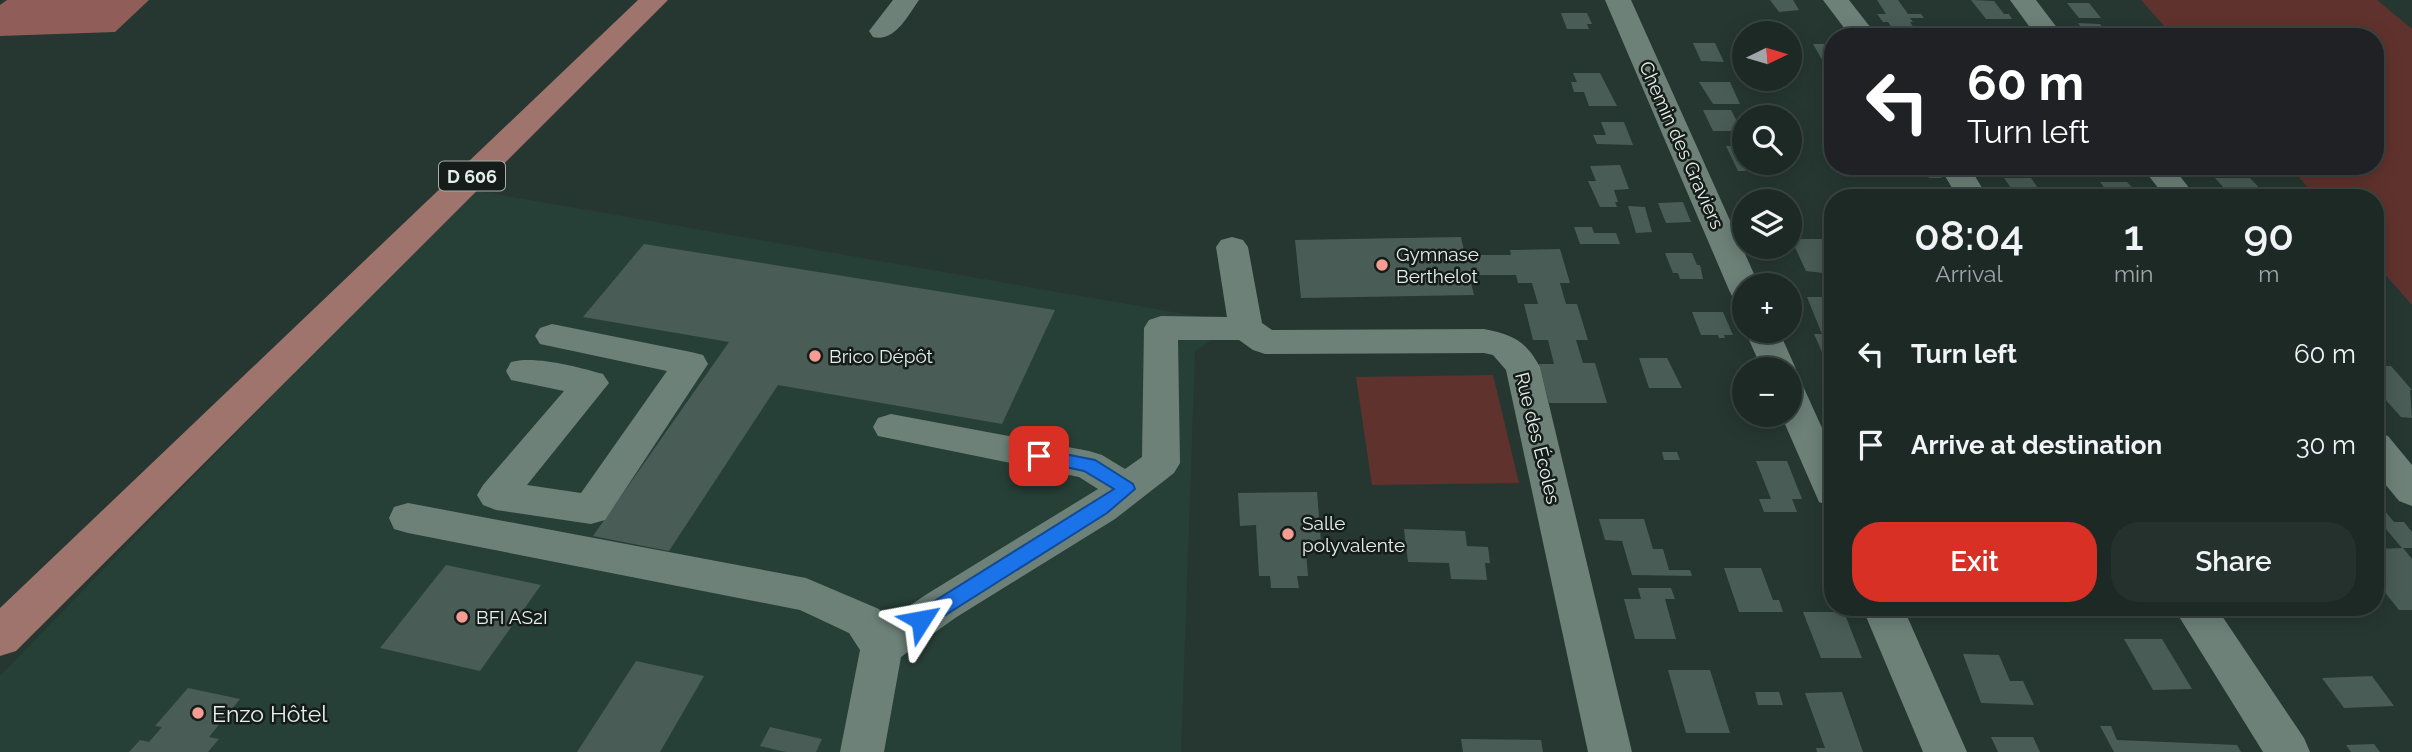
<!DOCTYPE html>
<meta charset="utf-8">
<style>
body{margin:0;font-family:Raleway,sans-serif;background:#25312d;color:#f1f3f6;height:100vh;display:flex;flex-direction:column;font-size:26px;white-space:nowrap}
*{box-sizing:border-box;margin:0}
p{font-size:23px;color:#a0a6a7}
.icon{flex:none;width:38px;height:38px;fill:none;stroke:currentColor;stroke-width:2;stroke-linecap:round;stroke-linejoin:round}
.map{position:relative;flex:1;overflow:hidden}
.panel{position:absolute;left:1824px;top:189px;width:560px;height:427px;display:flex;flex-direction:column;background:#1c2925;border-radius:28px;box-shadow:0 4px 18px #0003,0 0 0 2px #3a4542}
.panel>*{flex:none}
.top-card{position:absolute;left:1824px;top:28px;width:560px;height:147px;border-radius:28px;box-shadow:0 4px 18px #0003,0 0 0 2px #3a4542;background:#202124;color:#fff;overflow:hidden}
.needle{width:46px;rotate:85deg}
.controls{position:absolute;left:1732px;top:21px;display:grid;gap:14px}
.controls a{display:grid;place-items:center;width:70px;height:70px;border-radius:50%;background:#1c2925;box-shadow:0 4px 18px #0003,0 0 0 2px #3a4542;font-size:35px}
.pin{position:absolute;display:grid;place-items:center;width:60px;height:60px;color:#fff;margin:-30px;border-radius:14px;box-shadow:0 4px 10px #0006}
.me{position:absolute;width:77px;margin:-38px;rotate:56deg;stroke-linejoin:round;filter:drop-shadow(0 0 5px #0008)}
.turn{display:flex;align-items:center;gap:24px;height:147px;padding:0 28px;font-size:32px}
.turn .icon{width:91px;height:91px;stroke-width:2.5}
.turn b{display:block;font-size:49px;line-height:60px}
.eta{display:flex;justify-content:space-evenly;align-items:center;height:119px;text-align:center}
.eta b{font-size:42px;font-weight:600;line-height:49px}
.cta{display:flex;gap:14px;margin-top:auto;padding:14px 28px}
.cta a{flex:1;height:80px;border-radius:28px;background:#d93025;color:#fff;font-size:28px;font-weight:600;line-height:80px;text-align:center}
.cta a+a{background:#25312d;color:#f1f3f6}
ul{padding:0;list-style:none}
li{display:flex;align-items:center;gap:21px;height:91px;padding:0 28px}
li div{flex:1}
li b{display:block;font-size:26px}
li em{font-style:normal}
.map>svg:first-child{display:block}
.built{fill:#274037}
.green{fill:#60322d}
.forest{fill:#915d58}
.building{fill:#495c55}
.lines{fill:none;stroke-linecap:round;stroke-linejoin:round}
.minor{fill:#6d8179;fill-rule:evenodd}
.major{fill:#9e746c;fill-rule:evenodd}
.route{fill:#1a73e8;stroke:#114b97;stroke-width:2}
.poi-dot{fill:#f59c93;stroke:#151c19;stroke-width:2.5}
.labels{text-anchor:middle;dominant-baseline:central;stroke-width:5;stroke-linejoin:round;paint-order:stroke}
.shield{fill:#151c19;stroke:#a6b0ac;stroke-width:2}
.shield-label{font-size:18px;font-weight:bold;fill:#e4efeb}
.street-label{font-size:19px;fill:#e4efeb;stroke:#151c19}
.poi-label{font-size:19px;fill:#e4efeb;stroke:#151c19;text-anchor:start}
.near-poi-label{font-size:23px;fill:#e4efeb;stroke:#151c19;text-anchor:start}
</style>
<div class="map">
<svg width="2412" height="752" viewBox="0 0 2412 752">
<rect width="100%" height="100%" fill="#263731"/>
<!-- built -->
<path class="built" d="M472,190L1236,323L1195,351L1181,752H0V676Z"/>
<!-- green -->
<g class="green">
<path d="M2141,0H2377L2412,29V305L2375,263V198H2317L2289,166H2375V37H2174Z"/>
<path d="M1493,375L1519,483L1372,485L1356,377Z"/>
</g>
<!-- forest -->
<path class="forest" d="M7,0H149L115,32L0,36V5Z"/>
<!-- building -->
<g class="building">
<path d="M1770,0H1793L1799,10L1779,12Z"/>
<path d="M1877,0H1898L1908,14H1921L1924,18H1910L1913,22H1910L1920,37H1898L1888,22H1883L1877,14H1886Z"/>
<path d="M1971,0L1994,1L2004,14H2009L2012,19H1986Z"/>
<path d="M2067,3H2089L2101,18H2079Z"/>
<path d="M1561,13H1587L1592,24H1587L1589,29H1567Z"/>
<path d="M2078,23L2100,24L2111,37H2089Z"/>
<path d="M1990,26H2012L2021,37H1998Z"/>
<path d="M1693,43H1715L1724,62L1701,61Z"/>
<path d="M1813,44H1832V63H1824Z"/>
<path d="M1573,73H1600L1617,106H1589L1584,92H1574L1571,82H1577Z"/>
<path d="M1699,82H1730L1740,104H1713Z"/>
<path d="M1703,110H1731L1742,131H1713Z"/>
<path d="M1601,122H1624L1633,145L1597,144L1593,135H1606Z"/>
<path d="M1726,146H1745V163H1757L1761,171H1738Z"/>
<path d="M1620,165L1629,189L1614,190L1618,202H1615L1617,207H1600L1588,181H1596L1590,166Z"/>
<path d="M1922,166H1935L1942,178H1929Z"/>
<path d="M2004,178H2031L2045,198H2018Z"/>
<path d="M2215,178H2250L2267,196L2232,197Z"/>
<path d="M2100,182H2127L2142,198H2112Z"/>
<path d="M1683,202L1691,222L1666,223L1658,203Z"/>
<path d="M1628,206L1645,207L1652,232L1636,233Z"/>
<path d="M1574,227H1592L1594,233H1616L1620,244H1580Z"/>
<path d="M1461,237L1465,255H1511L1510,250L1560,249L1570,283H1560L1566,304H1577L1588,340H1576L1583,363H1595L1607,403H1549L1539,364H1554L1548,340H1533L1524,304H1538L1532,283H1518L1516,275H1469L1474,295L1301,298L1295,240Z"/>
<path d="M1791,239H1822L1832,261V274L1806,271Z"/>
<path d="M644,244L1055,310L1002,424L778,385L669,551L593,536L729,342L583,317Z"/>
<path d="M1665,253H1692L1697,265H1700L1703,279H1680L1678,273H1673Z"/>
<path d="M1807,297H1832V359H1825L1814,334H1822Z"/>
<path d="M1692,312H1723L1733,335H1724L1725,338H1719L1718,335H1701Z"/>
<path d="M1639,358H1667L1682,388H1649Z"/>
<path d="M2375,366H2391L2412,390H2410L2412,418L2401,417L2375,388Z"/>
<path d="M1662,452H1677L1680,460H1664Z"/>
<path d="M1756,461H1787L1802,499H1792L1797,512H1764L1759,499H1771Z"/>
<path d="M1317,492L1321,541H1305L1308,576H1297L1299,588H1271L1270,576H1259L1256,525L1240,526L1238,493Z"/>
<path d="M2375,499L2394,522H2404L2412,532V548H2402L2380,522H2375Z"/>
<path d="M1599,519H1644L1653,549H1663L1669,570H1690L1692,576L1632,575L1622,541L1605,540Z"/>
<path d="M1404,529L1465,531L1467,546L1488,547L1490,563H1485L1487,580L1451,579L1449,563L1408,562Z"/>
<path d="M2403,548L2412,559V610H2399L2375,580V549Z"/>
<path d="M446,565L541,585L480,671L380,648Z"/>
<path d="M1724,568H1761L1773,600H1779L1783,612H1739Z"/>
<path d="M1638,588H1671L1675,599H1665L1676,639H1635L1624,599H1641Z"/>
<path d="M1803,612H1844L1862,658H1821Z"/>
<path d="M2124,639H2162L2192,689L2153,690Z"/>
<path d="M1963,654L1999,655L2010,681H2023L2034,705L1981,703Z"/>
<path d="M636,661L704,676L660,752H577Z"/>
<path d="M1668,670H1710L1730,733H1686Z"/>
<path d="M2372,676L2394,706L2344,708L2322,678Z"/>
<path d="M188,688L240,699L209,737L219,739L208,752H129L140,740L149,742L162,727L155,726Z"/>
<path d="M1755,692H1779L1783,705H1758Z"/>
<path d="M1842,692L1863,752H1817L1816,748H1825L1805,693Z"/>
<path d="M2100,726H2111L2117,740L2237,745L2241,752H2114Z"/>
<path d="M770,727L822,739L816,752H786L760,746Z"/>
<path d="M1991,737H2033L2040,752H1998Z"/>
<path d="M1461,739L1541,740L1543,752H1463Z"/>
<path d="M2374,744L2380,752H2351L2346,745Z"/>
</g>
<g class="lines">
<!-- minor -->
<g class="minor">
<path d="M893,0H919C907,17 895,42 873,37L869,31Z"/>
<path d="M1605,0H1631L1759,285H1745V301L1733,298L1729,290Z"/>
<path d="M1823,0H1849L1878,37H1851Z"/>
<path d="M2010,0H2036L2064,37H2037Z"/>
<path d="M1939,166H1969L1988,198H1958Z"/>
<path d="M2141,166H2172L2197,198H2166Z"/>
<path d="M1232,237L1243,240L1248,247L1262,323L1272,330L1484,329C1513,335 1525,340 1540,367L1632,752H1588L1506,370L1493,355L1484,353L1265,354L1253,350L1239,340H1178L1180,463L1174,473L1115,519L955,618L901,657L884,752H840L860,650L849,633L800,610L408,533L394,529L389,518L394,507L408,503L806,578L879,609L887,621L927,594L1098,489L1079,477L878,436L873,427L878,418L891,414L1089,451L1102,455L1125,469L1142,457L1144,328L1149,320L1161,316L1227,317L1216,247L1221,240Z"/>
<path d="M552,324L691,352L703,355L708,364L605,520L591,524L496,510L483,505L477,495L483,485L564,391L511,380L506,371L511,362C534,355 579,367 603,374L609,383L527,485L581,493L667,371L540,344L535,336L540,328Z"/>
<path d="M1745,331H1779L1796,369L1791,378L1790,369H1762Z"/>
<path d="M1790,382L1803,386L1832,450V507L1819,502L1781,415H1790Z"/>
<path d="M2375,432L2388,436L2412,465V506L2399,501L2375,472Z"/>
<path d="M1862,607H1903L1967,752H1923Z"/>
<path d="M2173,607H2216L2304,738L2310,752H2263Z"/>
</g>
<!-- major -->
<path class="major" d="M638,0H668L16,651L0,656V608Z"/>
</g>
<!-- route -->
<path class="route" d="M1039,449L1095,460L1133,484L1135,489L1107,513L928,626L921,628L914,626L912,620L914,614L1114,489L1084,471L1033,460L1031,456Z"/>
<!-- markers -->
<g class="poi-dot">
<circle cx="1382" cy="265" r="7"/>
<circle cx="815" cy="356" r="7"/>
<circle cx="1288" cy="534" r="7"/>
<circle cx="462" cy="617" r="7"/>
<circle cx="198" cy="713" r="7"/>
</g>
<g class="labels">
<!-- shield labels -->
<rect class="shield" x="439" y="161.5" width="66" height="29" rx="5"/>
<g class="shield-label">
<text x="472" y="176">D 606</text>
</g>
<!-- street labels -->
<g class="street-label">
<text transform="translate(1682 145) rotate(66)">Chemin des Graviers</text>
<text transform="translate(1538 438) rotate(76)">Rue des Écoles</text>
</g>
<!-- poi labels -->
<g class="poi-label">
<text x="1396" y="254">Gymnase<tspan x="1396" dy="22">Berthelot</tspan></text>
<text x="829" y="356">Brico Dépôt</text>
<text x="1302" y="523">Salle<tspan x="1302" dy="22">polyvalente</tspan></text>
<text x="476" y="617">BFI AS2I</text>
</g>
<!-- near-poi labels -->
<g class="near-poi-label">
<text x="212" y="713">Enzo Hôtel</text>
</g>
</g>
</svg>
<div class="controls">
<a><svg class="needle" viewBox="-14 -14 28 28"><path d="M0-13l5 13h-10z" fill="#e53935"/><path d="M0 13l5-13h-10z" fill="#a0a6a7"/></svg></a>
<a><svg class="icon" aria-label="search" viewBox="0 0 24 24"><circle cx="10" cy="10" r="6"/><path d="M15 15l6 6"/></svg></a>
<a><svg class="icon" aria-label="layers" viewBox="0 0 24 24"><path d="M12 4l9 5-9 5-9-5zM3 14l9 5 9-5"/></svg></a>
<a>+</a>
<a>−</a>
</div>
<div class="pin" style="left:1039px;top:456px;background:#d93025"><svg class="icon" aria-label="arrive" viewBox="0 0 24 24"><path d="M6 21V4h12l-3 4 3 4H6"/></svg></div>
<svg class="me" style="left:921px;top:620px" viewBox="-20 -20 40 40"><path d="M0-17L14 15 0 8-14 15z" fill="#1a73e8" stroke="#fff" stroke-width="4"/></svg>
<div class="top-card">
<div class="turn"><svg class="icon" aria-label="left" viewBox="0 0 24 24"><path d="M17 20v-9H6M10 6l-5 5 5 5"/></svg><div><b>60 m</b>Turn left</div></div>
</div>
<section class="panel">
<div class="eta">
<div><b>08:04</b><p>Arrival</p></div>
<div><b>1</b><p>min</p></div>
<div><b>90</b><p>m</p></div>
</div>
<ul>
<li><svg class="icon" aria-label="left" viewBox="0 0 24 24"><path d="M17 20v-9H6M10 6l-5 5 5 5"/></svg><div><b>Turn left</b></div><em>60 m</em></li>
<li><svg class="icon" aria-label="arrive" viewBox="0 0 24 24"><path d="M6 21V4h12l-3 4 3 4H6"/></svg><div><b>Arrive at destination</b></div><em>30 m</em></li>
</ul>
<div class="cta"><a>Exit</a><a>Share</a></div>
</section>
</div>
